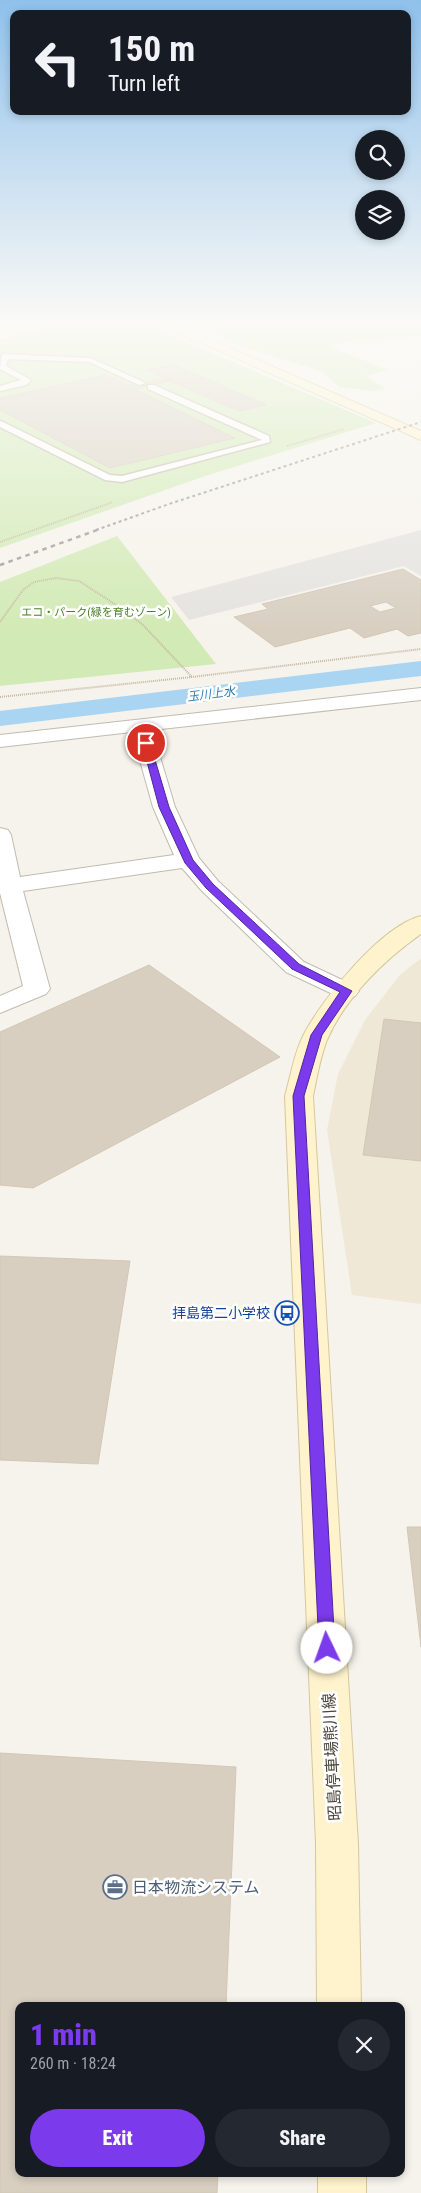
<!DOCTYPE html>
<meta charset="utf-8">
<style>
body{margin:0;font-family:"Roboto Condensed","Noto Sans JP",sans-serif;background:#242831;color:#f1f3f6;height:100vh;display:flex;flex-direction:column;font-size:19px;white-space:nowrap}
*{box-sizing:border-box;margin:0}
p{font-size:16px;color:#9ea1a6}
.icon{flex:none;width:28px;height:28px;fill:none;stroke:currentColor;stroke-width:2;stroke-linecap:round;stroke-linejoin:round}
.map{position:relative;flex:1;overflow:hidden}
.side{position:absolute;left:15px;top:2002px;width:390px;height:175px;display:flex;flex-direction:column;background:#171b24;border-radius:10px;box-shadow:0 2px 8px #0003}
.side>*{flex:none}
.top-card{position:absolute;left:10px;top:10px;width:401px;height:105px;border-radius:10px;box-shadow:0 2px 8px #0003;background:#171b24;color:#f1f3f6;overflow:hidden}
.tools{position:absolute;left:355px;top:130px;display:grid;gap:10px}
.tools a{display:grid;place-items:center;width:50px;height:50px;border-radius:50%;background:#171b24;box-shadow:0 2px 8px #0003;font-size:25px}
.pin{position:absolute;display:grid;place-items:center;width:42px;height:42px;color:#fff;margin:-21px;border:2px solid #fff;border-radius:50%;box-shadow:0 1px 5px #0007}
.me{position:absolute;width:55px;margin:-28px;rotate:357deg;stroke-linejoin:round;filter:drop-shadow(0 0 4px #0008)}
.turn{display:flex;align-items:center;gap:18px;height:105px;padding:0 15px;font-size:22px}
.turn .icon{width:65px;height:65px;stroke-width:2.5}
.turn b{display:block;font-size:35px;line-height:42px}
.round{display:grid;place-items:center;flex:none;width:52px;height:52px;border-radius:26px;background:#242831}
.head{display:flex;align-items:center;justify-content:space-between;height:85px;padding:0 15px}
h1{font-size:30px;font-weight:800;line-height:38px;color:#7c3aed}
.primary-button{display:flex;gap:10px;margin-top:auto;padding:10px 15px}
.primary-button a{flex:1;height:58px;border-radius:30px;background:#7c3aed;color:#fff;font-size:20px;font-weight:800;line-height:58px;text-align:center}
.primary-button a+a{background:#242831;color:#f1f3f6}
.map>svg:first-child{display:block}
.education{fill:#efe8d6}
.green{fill:#d2eab5}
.parking{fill:#e5e3e0}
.water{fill:#a9d4f2}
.building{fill:#d8cfc1;stroke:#d3c7b4;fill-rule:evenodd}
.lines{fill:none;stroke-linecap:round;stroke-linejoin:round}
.lane-casing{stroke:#c2bbae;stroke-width:3}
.street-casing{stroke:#c2bbae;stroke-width:2}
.secondary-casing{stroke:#d6c79b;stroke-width:2}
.path{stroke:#c4b79f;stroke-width:2;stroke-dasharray:1 1;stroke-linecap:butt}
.lane{fill:#fff;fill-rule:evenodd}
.street{fill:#fff;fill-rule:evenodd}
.secondary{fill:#fff3cd;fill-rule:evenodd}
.rail-far1{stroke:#9a9a9a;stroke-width:2;stroke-dasharray:3 3;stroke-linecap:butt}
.rail{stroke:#9a9a9a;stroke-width:2.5;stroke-dasharray:4.5 4.5;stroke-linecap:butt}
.route{fill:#7c3aed;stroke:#51269a}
.labels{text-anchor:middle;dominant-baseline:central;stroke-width:5;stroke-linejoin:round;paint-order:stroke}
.far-park-label{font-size:11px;fill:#4a7f2a;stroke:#fff}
.far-water-label{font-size:12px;font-style:italic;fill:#2e7ab2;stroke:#fff}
.transit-label{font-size:14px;fill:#164399;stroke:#fff;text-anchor:end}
.near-street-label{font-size:16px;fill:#4b4439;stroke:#fff}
.near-service-label{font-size:16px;fill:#4e5e75;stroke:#fff;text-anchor:start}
</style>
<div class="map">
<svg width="421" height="2193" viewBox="0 0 421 2193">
<rect width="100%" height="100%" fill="#f6f3ec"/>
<!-- education -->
<path class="education" d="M421,958V1304L352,1295L327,1130L338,1074L365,1020L400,975Z"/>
<!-- green -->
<g class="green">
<path d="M0,325H146L376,423L205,476L0,548Z"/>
<path d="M202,325H421V336C390,341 358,337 328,346L388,370L366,376L386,389L374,391L339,387L323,372L231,343Z"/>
<path d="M117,536L216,664L0,686V582Z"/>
</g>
<!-- parking -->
<path class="parking" d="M421,530V576L404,566L189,620L171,597Z"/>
<!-- water -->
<path class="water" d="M421,661V676L0,726V711Z"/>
<!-- building -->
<g class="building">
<path d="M175,365L266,405L239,411L170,381L135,389L235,438L110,468L0,410V398L106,375L130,386L166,379L147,370Z"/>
<path d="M403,569L421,580V633L408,636L397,629L364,638L350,628L275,647L234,617L268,609L262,604ZM386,602L396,608L380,612L370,606Z"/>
<path d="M149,965L280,1057L33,1188L0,1185V1032Z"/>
<path d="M384,1019L421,1023V1161L363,1155Z"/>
<path d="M0,1256L130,1261L98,1464L0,1460Z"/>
<path d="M407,1527H421V1647Z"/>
<path d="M0,1753L236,1767L226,2006H19V2174H218L217,2193H0Z"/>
</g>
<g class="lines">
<!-- lane casing -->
<g class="lane-casing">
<g id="lane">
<path d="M2,354L90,358L146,383L139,385L89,362L8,359L6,366L31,380L26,385L0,391V386L21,380L0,369Z"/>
<path d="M148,385H154L269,436L270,442L122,482L105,480L0,427V421L3,422L110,475L122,476L262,440L148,389Z"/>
</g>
</g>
<!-- street casing -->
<g class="street-casing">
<path id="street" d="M421,688V700L152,730L175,807L199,858L218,881L304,962L355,986L359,991L355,996L346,999L337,996L286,972L202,891L182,868L23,891L50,989L46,994L0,1013V996L23,986L0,893V828L8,830L11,835L20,877L174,855L153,807L132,732L0,747V735Z"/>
</g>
<!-- secondary casing -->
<g class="secondary-casing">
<g id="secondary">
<path d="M34,325H58L52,329L0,339V331Z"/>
<path d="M161,325H177L421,431V440Z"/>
<path d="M421,916V934C384,960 345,998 327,1040C320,1058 317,1077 313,1096L358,1844L361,2006H317L316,1844L285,1096C291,1075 294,1053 304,1034C323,998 381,926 421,916Z"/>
<rect x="318" y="2174" width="48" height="19"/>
</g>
</g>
<!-- path -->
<g class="path">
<path d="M287,446L344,429"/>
<path d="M0,542L113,502"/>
<path d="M0,622L23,590L34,582L56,578L79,581L124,610L143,625L192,677"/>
<path d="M0,697L192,677L421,649"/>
</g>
<!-- lane -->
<use href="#lane" class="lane"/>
<!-- street -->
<use href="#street" class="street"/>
<!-- secondary -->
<use href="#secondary" class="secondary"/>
<!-- rail-far1 -->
<path class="rail-far1" d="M96,530L172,503L421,422"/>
<!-- rail -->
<path class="rail" d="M0,565L100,529"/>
</g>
<!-- sky -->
<linearGradient id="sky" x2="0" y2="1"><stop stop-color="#8fc1ec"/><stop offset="0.51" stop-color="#fbfaf6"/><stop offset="1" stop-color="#fbfaf6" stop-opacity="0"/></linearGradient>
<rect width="421" height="632" fill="url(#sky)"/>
<!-- route -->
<path class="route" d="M146,740L150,743L169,807L193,860L213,884L299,964L352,991L322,1035L304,1096L335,1648L332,1652L327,1654L321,1652L319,1648L293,1096L311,1035L340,992L292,969L206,888L185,863L159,807L142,743Z"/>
<!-- icons -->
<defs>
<g id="bus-ring" transform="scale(1.25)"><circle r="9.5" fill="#fff" stroke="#1a4fb4" stroke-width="1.5"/><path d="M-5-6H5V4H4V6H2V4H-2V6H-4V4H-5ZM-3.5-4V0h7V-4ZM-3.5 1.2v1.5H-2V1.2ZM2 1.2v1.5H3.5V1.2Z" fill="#1a4fb4"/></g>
<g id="office-ring" transform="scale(1.25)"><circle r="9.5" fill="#fff" stroke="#5c6f8a" stroke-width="1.5"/><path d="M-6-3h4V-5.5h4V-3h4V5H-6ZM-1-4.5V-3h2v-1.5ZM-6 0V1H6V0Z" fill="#5c6f8a"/></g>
</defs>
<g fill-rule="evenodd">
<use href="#bus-ring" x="287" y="1313"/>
<use href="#office-ring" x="115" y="1887"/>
</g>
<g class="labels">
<!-- far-park labels -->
<g class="far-park-label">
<text x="96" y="612">エコ・パーク(緑を育むゾーン)</text>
</g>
<!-- far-water labels -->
<g class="far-water-label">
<text transform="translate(211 694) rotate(-7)">玉川上水</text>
</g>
<!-- transit labels -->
<g class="transit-label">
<text x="270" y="1313">拝島第二小学校</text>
</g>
<!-- near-street labels -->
<g class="near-street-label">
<text transform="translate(332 1757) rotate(-93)">昭島停車場熊川線</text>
</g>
<!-- near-service labels -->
<g class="near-service-label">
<text x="132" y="1887">日本物流システム</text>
</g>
</g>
</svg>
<div class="tools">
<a><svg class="icon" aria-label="search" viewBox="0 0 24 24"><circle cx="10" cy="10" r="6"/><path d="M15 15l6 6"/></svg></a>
<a><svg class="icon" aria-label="layers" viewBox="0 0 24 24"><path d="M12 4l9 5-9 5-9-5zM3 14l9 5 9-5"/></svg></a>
</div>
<div class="pin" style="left:146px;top:743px;background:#d93025"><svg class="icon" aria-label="arrive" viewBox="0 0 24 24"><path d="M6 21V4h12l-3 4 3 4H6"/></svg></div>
<svg class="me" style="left:327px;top:1648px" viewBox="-20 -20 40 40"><circle r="19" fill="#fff"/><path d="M0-13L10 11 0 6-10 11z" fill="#7c3aed"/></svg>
<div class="top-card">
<div class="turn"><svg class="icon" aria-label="left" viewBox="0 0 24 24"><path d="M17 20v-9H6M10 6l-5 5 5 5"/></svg><div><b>150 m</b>Turn left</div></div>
</div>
<section class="side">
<div class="head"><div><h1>1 min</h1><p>260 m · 18:24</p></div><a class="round"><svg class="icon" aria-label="close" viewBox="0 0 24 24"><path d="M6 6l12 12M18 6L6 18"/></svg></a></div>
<div class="primary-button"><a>Exit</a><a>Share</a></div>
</section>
</div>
